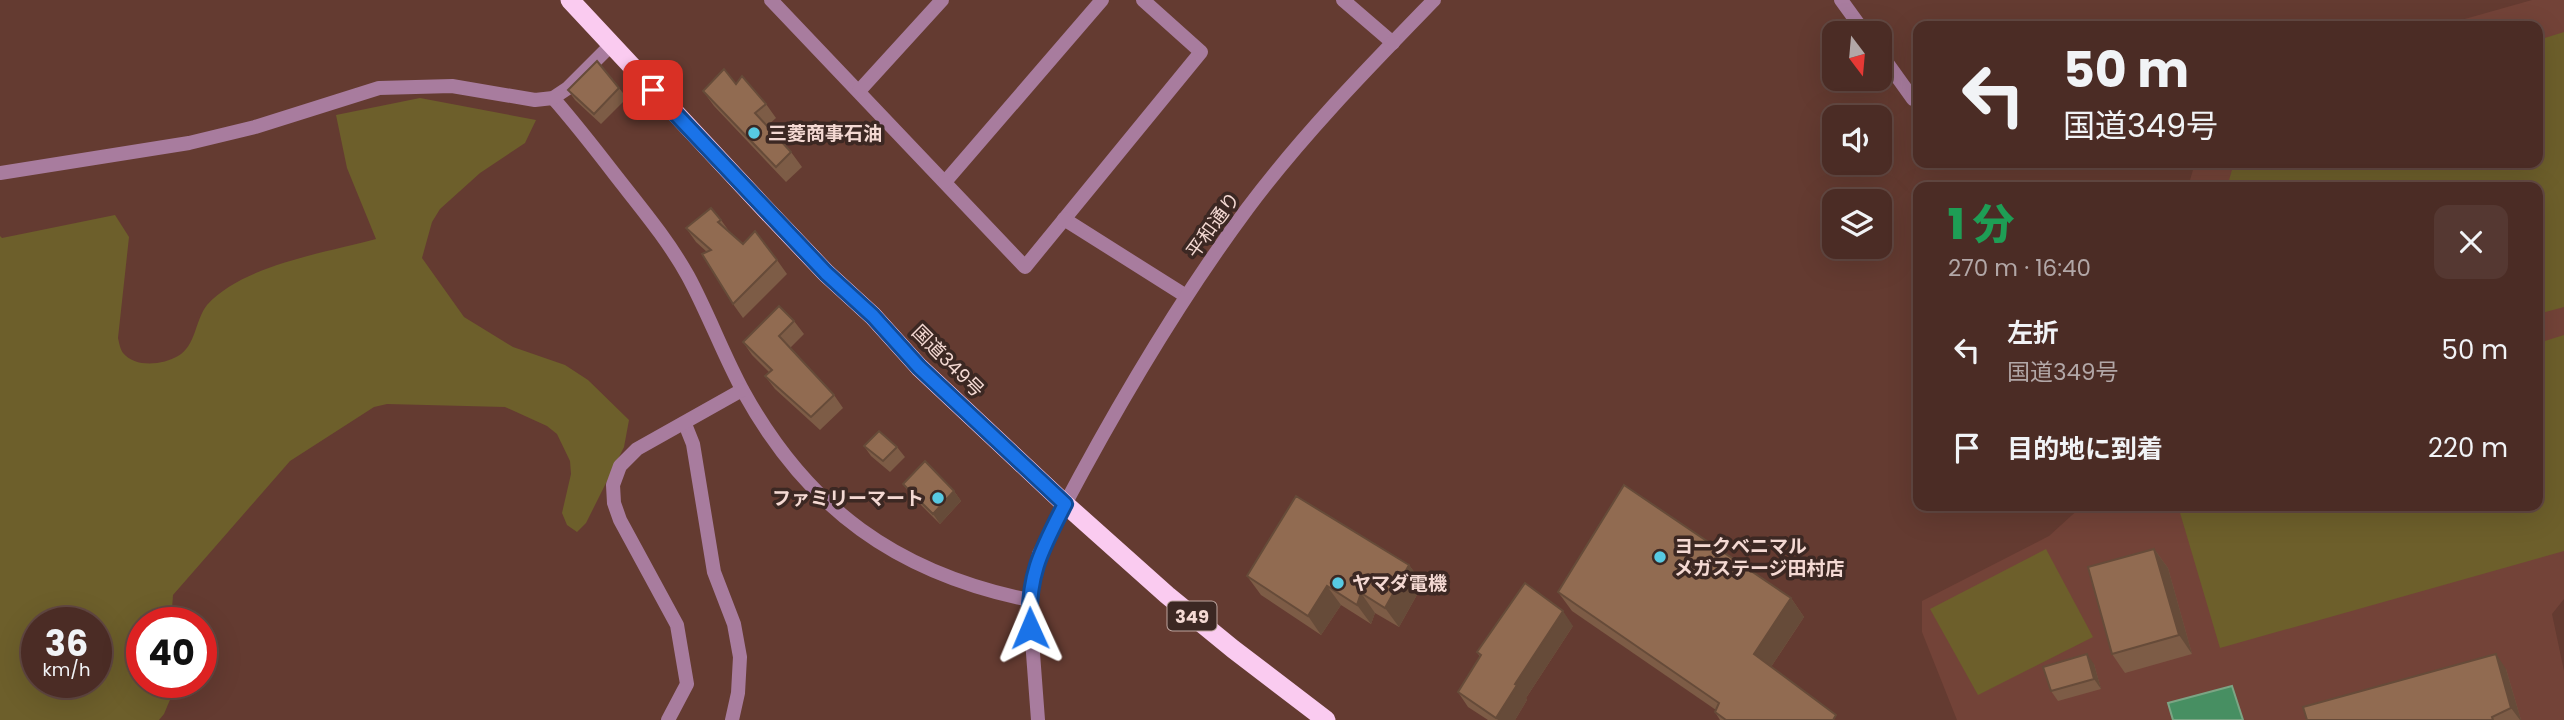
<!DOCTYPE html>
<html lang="ja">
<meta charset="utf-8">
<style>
body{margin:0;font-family:Poppins,"Noto Sans JP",sans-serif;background:#553832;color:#f1f3f6;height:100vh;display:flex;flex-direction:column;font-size:26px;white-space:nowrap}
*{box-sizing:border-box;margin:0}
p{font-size:23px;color:#b2a7a7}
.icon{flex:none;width:38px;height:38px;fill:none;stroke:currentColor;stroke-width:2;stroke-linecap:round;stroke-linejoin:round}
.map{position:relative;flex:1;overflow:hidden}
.side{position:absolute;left:1913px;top:182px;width:630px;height:329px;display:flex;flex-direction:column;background:#4b2c25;border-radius:14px;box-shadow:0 7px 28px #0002,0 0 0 2px #624842}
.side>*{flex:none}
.banner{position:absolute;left:1913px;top:21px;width:630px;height:147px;border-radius:14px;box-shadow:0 7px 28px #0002,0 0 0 2px #624842;background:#4b2c25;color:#f1f3f6;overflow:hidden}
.needle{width:46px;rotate:164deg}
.controls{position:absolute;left:1822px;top:21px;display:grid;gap:14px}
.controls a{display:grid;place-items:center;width:70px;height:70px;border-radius:14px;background:#4b2c25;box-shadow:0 7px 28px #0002,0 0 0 2px #624842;font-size:35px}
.speed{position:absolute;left:21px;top:607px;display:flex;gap:14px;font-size:35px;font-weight:700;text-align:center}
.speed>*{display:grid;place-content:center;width:91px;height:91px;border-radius:50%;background:#4b2c25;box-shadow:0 7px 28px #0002,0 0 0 2px #624842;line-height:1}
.speed small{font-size:18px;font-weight:400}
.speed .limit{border:10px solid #d22;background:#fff;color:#111}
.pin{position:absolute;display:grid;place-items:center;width:60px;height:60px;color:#fff;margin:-30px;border-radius:14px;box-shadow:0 4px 10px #0006}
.me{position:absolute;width:77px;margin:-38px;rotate:359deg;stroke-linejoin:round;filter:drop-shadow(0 0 5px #0008)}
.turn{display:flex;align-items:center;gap:24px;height:147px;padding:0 35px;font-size:32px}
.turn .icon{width:91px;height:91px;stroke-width:2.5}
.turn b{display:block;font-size:49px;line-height:60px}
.round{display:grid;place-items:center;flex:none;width:74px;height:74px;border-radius:14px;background:#553832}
.summary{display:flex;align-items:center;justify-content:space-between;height:119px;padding:0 35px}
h1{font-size:42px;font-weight:800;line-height:52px;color:#1e9e55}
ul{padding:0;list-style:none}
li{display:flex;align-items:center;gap:21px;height:98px;padding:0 35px}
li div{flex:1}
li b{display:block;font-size:26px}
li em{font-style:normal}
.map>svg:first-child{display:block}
.built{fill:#734338}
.green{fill:#6d5f2b;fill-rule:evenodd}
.water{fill:#478f62;stroke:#7ba584;stroke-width:2}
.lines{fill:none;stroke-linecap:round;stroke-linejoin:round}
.minor{stroke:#a87c9e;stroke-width:14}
.tertiary{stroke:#a87c9e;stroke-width:14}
.trunk{stroke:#facbf0;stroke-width:19}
.wall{fill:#7d5c46}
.shaded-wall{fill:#664b39}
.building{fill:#916b51;stroke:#664b39;stroke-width:2}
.route-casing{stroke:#114b97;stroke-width:18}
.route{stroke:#1a73e8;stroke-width:12}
.poi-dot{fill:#57c9e2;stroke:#3c2823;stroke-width:2.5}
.labels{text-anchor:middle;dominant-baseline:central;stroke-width:7;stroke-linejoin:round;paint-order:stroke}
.shield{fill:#3c2823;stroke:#bda49e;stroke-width:2}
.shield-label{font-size:18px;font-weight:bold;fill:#f4d9d3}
.poi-label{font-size:19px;font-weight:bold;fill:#f4d9d3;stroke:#3c2823;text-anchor:start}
.street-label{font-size:19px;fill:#f4d9d3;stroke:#3c2823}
</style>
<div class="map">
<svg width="2564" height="720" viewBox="0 0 2564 720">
<rect width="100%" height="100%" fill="#643b31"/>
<!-- built -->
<path class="built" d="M2532,0H2564V599L2552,614L2564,671V720H1957L1922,632V601L2049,536L2082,506H2538V187H2188L2195,163H2538V26H2440Z"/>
<!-- green -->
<g class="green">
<path d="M2564,32V307L2538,314V187H2227L2234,163H2538V40Z"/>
<path d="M420,98L536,120L525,143L480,173L440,209L432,222L422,258L464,317L513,347L565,365L588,380L629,420L624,447L586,523L577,532L567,525L562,513L571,474L570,461L557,434L547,426L505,407L387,404L374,407L290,461L173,595L171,623H142V682L177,683L164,714L159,720H0V236L2,238L115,215L129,237L118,338C119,342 120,349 123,353C135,368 163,365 178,356C196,346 195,320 207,305C243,265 325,253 376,239L347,168L336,115ZM37,623H96V682H37Z"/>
<path d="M2564,335V551L2220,648L2178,506H2538V343Z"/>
<path d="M2046,549L2093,637L1978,695L1930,609Z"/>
</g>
<!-- water -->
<path class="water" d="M2232,686L2243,720H2173L2168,703Z"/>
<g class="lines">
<!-- minor -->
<g class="minor">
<path d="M771,0L1025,267L1201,52L1143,0"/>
<path d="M1841,0L1865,33"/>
<path d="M1880,53L1913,99"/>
<path d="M859,91L942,0"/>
<path d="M553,98C575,123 596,150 616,176C641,208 668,240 688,276C708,313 723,354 743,391C808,509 897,573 1029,600"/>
<path d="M0,173L189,143L255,127L379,88L452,86L535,100L553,98L568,88L612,44"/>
<path d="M945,182L1102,0"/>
<path d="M1064,219L1186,296"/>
<path d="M685,424L693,444L714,572L734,624L740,657L738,693L732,720"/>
<path d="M668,720L687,684L677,625L620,520L614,503L613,485L620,466L637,449L742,390"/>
</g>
<!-- tertiary -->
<g class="tertiary">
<path d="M1343,0L1393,43"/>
<path d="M1038,720L1029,600L1039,554C1100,435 1167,317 1247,209C1303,134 1369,67 1434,0"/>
</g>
<!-- trunk -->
<path class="trunk" d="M570,0L767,211L826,273L873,316L919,367L1065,504L1167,595L1233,649L1326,720"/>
</g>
<!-- wall -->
<g class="wall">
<path d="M736,84L766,104L776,118L767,126L791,152L802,167L786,182L714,106L703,91Z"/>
<path d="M619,88L627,98L601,124L575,100L568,90Z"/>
<path d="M721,220L729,231L743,244L777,260L787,274L743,318L733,304L707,252L696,242L686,228Z"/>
<path d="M794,321L804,334L790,348L834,395L843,408L820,430L775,389L765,376L769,372L752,355L743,342Z"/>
<path d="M864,446L897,447L905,457L890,472L871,456Z"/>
<path d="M903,484L954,491L961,501L940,524L910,494Z"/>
<path d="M2154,549L2168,568L2192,654L2125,673L2112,654Z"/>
<path d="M1409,565L1423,584L1399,627L1375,613L1371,624L1341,605L1321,635L1261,595L1247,576Z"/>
<path d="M1558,592L1791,598L1804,617L1771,667L1716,710L1572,611Z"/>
<path d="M1573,626L1526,698L1527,700L1515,720H1488L1468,707L1458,692L1480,657L1477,652Z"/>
<path d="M2094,664L2101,689L2058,701L2051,691Z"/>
<path d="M2506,669L2521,720H2307Z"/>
<path d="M1715,712L1726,720H1720Z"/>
</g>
<!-- shaded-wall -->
<g class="shaded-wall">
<path d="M954,491L961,501L940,524L933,514Z"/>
<path d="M2154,549L2168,568L2192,654L2179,635Z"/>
<path d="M1409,565L1423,584L1399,627L1385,608Z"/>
<path d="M1327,586L1341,605L1321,635L1308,616Z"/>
<path d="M1361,593L1375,613L1371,624L1357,605Z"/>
<path d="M1791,598L1804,617L1767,673L1754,654Z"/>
<path d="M1563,611L1573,626L1526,698L1527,700L1515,720H1498L1496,718L1515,684Z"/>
<path d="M2087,654L2094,664L2101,689L2094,679Z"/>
<path d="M2496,654L2506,669L2521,720H2520L2511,708Z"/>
</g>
<!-- building -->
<g class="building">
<path d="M597,61L619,88L594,114L568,90Z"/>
<path d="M724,69L736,84L742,76L766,104L755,113L791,152L776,167L703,91Z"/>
<path d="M711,208L721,220L718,222L743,244L755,231L777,260L733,304L702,254L711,250L686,228Z"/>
<path d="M779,306L794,321L779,336L834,395L811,417L765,376L772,370L743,342Z"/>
<path d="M879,431L897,447L883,461L864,446Z"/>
<path d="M925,461L954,491L933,514L903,484Z"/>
<path d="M1624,485L1791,598L1754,654L1836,715L1833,720H1726L1715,712L1719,703L1558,592Z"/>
<path d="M1296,496L1409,565L1385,608L1361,593L1357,605L1327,586L1308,616L1247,576Z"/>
<path d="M2154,549L2179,635L2112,654L2088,567Z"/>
<path d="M1525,583L1563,611L1515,684L1517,685L1496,718L1458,692L1481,655L1477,652Z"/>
<path d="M2087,654L2094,679L2051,691L2043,667Z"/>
<path d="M2496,654L2511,708L2492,717L2493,720H2307L2303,707Z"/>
</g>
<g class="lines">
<!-- route casing -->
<g class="route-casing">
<path id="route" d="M653,90L826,273L873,316L919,367L1065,504C1042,549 1027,575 1030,628"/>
</g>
<!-- route -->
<use href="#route" class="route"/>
</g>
<!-- markers -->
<g class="poi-dot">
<circle cx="754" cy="133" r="7"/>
<circle cx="938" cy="498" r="7"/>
<circle cx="1660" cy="557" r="7"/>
<circle cx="1338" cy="583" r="7"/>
</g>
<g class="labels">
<!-- shield labels -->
<rect class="shield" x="1167.5" y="601.5" width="49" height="29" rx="5"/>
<g class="shield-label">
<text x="1192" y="616">349</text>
</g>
<!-- poi labels -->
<g class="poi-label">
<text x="768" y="133">三菱商事石油</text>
<text x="924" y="498" text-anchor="end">ファミリーマート</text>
<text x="1674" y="546">ヨークベニマル<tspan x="1674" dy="22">メガステージ田村店</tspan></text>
<text x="1352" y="583">ヤマダ電機</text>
</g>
<!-- street labels -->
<g class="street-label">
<text transform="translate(1213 225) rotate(-54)">平和通り</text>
<text transform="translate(948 361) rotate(45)">国道349号</text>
</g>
</g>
</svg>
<div class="controls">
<a><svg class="needle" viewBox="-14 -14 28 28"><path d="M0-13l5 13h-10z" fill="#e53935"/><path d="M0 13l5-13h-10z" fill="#b2a7a7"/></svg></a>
<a><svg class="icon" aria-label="sound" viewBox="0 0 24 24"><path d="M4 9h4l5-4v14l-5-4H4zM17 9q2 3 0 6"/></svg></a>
<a><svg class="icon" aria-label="layers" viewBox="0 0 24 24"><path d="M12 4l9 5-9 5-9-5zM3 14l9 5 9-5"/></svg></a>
</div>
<div class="speed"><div>36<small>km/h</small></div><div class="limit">40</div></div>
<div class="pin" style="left:653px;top:90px;background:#d93025"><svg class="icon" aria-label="arrive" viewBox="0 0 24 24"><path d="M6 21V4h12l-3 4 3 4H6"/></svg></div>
<svg class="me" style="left:1030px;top:628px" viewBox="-20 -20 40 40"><path d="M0-17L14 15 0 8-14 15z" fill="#1a73e8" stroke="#fff" stroke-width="4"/></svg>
<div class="banner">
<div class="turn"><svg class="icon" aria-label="left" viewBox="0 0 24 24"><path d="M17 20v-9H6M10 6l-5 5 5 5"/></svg><div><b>50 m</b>国道349号</div></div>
</div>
<section class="side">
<div class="summary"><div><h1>1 分</h1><p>270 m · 16:40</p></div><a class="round"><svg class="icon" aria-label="close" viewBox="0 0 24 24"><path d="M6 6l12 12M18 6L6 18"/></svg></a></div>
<ul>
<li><svg class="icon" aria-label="left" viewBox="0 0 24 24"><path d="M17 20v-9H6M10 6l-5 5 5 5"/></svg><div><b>左折</b><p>国道349号</p></div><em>50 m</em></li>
<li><svg class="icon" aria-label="arrive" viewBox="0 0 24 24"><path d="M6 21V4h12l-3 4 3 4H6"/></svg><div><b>目的地に到着</b></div><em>220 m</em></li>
</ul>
</section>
</div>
